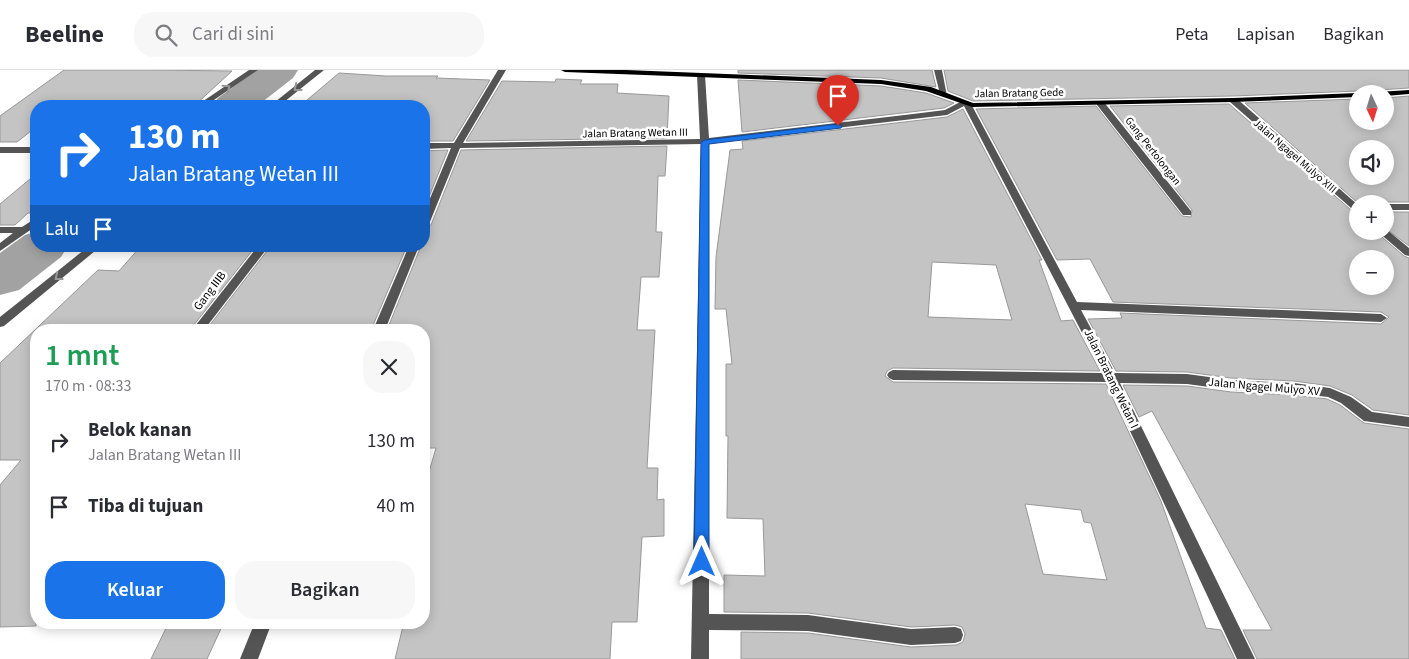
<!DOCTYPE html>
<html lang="id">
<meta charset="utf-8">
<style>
body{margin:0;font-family:"Source Sans 3",sans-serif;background:#f7f7f7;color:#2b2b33;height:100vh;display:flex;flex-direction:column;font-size:19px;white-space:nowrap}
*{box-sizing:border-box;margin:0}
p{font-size:16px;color:#7c7c81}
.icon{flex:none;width:28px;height:28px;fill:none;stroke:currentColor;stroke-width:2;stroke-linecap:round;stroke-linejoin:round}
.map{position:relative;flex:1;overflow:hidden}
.side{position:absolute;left:30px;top:254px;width:400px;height:305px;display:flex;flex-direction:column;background:#fff;border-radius:20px;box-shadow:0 2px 12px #0003}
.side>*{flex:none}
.hud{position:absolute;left:30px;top:30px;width:400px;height:152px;border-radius:20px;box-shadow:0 2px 12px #0003;background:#1a73e8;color:#fff;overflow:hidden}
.needle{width:32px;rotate:176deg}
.fabs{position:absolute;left:1349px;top:15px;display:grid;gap:10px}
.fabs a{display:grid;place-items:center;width:45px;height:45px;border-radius:50%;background:#fff;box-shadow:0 2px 12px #0003;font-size:25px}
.pin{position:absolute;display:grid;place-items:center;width:42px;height:42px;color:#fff;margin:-51px -21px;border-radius:50% 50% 50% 0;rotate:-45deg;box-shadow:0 0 5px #0007}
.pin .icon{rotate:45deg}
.me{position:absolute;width:55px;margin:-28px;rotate:0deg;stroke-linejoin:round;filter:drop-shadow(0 0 4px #0008)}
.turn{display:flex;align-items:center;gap:18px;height:105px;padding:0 15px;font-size:22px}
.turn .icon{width:65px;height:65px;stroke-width:2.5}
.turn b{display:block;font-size:35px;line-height:42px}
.then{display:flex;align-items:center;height:48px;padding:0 15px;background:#0003;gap:10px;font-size:19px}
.round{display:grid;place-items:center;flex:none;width:52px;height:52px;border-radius:20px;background:#f7f7f7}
.head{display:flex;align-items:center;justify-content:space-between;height:85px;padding:0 15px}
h1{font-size:30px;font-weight:600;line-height:38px;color:#1e9e55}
.cta{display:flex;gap:10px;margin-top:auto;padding:10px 15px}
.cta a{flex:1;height:58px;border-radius:20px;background:#1a73e8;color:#fff;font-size:20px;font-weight:600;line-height:58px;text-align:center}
.cta a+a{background:#f7f7f7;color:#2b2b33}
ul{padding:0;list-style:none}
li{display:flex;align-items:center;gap:15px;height:65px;padding:0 15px}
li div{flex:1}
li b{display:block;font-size:19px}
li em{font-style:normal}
header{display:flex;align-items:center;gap:30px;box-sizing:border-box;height:70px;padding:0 25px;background:#fff;border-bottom:1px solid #e1e1e2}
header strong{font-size:24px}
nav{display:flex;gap:28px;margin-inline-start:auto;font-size:18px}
.search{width:350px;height:45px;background:#f7f7f7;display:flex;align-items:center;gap:12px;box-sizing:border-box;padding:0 18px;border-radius:20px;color:#7c7c81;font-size:19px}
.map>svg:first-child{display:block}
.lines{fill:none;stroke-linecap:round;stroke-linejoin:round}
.river{fill:#a2a2a2;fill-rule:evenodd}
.building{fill:#c4c4c4;stroke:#989898;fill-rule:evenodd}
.minor{fill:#545454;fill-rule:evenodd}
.major{fill:#000;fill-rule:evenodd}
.oneway{stroke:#989898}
.route{fill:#1a73e8;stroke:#114b97}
.labels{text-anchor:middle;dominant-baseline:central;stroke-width:5;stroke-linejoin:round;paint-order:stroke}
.far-street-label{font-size:11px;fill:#000;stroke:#fff}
.street-label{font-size:12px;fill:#000;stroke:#fff}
</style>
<header>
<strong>Beeline</strong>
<div class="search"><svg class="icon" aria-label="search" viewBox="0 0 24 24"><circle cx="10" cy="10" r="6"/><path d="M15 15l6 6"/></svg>Cari di sini</div>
<nav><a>Peta</a><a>Lapisan</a><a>Bagikan</a></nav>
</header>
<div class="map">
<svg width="1409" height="589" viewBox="0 0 1409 589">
<rect width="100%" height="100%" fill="#fff"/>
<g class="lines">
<!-- river -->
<g class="river">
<path d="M256,0H298L293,8L257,36H212L218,28Z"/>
<path d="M36,162V176H68L61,187L19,220L0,225V183L25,165Z"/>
</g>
</g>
<!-- building -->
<g class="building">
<path d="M64,0H153L232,1L194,36H36V57L17,72H0V46Z"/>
<path d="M738,0H932L936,17L881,8L738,3Z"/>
<path d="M944,0H1409V18L1378,20L1372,24H1363L1358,21L1233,26L973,31L948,21Z"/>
<path d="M339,3L386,6H438L436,8L490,10L453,71H424V36H300Z"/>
<path d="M556,9L582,10L580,14H618L617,23L669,26L667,68L466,71L502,11L555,12Z"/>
<path d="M738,10L881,16L926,23L954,33L944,38L742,62Z"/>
<path d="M1409,26V132H1385L1383,134H1359L1245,33L1358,29V51H1385V28ZM1358,79H1385V106H1358Z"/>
<path d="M1229,34L1358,146V161H1375L1404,186L1409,188V345L1373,340L1352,325L1330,316L1294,311L1231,308L1187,302L1116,301L1088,249L1122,248L1120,243L1381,254L1389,247L1381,242L1113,232L1090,189L1057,190L976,39L1096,36L1182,146L1191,147L1192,140L1110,36ZM1358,189H1385V216H1358Z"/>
<path d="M963,39L1042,190H1039L1061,251L1073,250L1100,301L893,298L887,301L885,306L893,312L1106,314L1161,431L1206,558L1221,560L1235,589H741V562L808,563L911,577L956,575L963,572L965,564L962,557L955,555L911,557L808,543L724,542V505L765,506L763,449L727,448L728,366H726V294H732L726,239H715L716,187L730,80L743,79L742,71L947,47ZM932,192L996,195L1012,250L928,247ZM1025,434L1081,440L1084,452L1091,453L1107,510L1043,504Z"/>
<path d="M667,76L665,106H658L656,162H662L659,207H641L637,260H655L647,398H658L657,430L664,429V466L642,467L637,552H612L610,589H395L404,552H424V419L436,378H424V260H387L421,176H424V159L431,155L461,80Z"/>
<path d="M448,80L424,139V81Z"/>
<path d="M36,104V143H28L15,155H0V134Z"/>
<path d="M1385,142H1409V176L1385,158Z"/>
<path d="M141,176L255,177L190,260H36V556L0,557V415L21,390H0V293L98,200L119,201Z"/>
<path d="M277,176H407L371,260H206L270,177Z"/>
<path d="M1123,315L1187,316L1231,322L1294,325L1327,329L1340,335L1364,353L1409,359V589H1257L1243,560H1272L1152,341L1139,347Z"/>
<path d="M169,552H224L207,589H151Z"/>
</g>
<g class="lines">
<!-- minor -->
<g class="minor">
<path d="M249,0H258L205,36H196Z"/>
<path d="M315,0H324L279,36H270Z"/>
<path d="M498,0H506L463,73L700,69L697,5L701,3L705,5L709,68L913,44L945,40L962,31L970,32L1077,232L1381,244L1387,248L1381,252L1081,240L1115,303L1187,304L1231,310L1294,313L1330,318L1351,327L1372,342L1409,347V357L1364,351L1341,333L1328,327L1294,323L1231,320L1187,314L1120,313L1255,589H1237L1107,312L893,310L889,308L887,305L889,302L893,300L1103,303L964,36L947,45L709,73V544L808,545L911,559L955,557L961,559L963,565L961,571L955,573L911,575L808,561L709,560V589H691L701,74L460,78L429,154L424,157V143L451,78L424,79V73H454Z"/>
<path d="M934,0H942L947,26L940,24Z"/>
<path d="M1230,28H1236L1358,135V144L1230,32Z"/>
<path d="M1097,31H1103L1191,141V145H1183L1097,35Z"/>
<rect x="0" y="77" width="36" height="6"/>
<rect x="1385" y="134" width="24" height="6"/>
<path d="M36,148V156L0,181V173L13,163H0V157H22Z"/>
<path d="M1386,159L1409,178V186L1405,185L1377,161H1385Z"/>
<path d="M89,176H101L4,256L0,257V247Z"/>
<path d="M258,176H269L204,260H192Z"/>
<path d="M409,176H419L385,260H373Z"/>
<path d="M255,552H272L258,589H240Z"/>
</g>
<!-- major -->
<g class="major">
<path d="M561,0H626L881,10L931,17L973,33L1233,28L1358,23L1361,24H1358V27L1233,32L972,37L926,21L881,14L565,2Z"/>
<path d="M1409,20V24L1385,26V24H1374L1378,22Z"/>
</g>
</g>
<!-- one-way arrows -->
<defs><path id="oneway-chevron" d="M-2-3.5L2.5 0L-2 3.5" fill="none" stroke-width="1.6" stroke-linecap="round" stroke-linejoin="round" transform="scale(1.25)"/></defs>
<g class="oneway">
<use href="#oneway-chevron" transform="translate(227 18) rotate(-34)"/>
<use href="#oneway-chevron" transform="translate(297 18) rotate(142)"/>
<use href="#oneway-chevron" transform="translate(58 207) rotate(142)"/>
</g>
<!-- route -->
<path class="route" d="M838,54L842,56L841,58L709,74V492L707,497L702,499L697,497L694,492L701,72L705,70Z"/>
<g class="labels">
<!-- far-street labels -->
<g class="far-street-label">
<text transform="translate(1019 23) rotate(-1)">Jalan Bratang Gede</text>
<text transform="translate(635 63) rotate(-1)">Jalan Bratang Wetan III</text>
<text transform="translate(1153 81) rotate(52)">Gang Pertolongan</text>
<text transform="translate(1295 86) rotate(41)">Jalan Ngagel Mulyo XIII</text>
</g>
<!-- street labels -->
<g class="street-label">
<text transform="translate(210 221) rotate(-53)">Gang IIIB</text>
<text transform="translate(1111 309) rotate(64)">Jalan Bratang Wetan I</text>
<text transform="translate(1264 317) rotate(5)">Jalan Ngagel Mulyo XV</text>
</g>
</g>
</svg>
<div class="fabs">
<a><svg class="needle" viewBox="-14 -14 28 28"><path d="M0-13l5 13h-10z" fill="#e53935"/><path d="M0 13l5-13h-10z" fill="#7c7c81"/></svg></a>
<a><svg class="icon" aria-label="sound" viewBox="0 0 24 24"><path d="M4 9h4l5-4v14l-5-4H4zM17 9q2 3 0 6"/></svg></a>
<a>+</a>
<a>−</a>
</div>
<div class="pin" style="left:838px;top:56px;background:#d93025"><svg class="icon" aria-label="arrive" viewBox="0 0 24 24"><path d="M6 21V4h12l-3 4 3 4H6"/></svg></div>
<svg class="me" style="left:702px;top:492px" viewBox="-20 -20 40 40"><path d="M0-17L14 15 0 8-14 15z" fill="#1a73e8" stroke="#fff" stroke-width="4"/></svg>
<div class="hud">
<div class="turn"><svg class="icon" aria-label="right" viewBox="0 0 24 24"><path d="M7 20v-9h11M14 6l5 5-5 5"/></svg><div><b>130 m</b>Jalan Bratang Wetan III</div></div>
<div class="then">Lalu<svg class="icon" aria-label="arrive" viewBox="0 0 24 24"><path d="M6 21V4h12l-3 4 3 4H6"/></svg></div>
</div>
<section class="side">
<div class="head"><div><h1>1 mnt</h1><p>170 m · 08:33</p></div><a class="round"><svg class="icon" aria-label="close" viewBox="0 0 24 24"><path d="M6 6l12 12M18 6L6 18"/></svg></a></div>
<ul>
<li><svg class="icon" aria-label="right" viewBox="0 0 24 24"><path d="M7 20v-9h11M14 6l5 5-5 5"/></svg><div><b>Belok kanan</b><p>Jalan Bratang Wetan III</p></div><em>130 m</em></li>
<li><svg class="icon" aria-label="arrive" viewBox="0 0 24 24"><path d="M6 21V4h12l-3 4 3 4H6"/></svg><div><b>Tiba di tujuan</b></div><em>40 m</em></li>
</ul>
<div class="cta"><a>Keluar</a><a>Bagikan</a></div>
</section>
</div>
